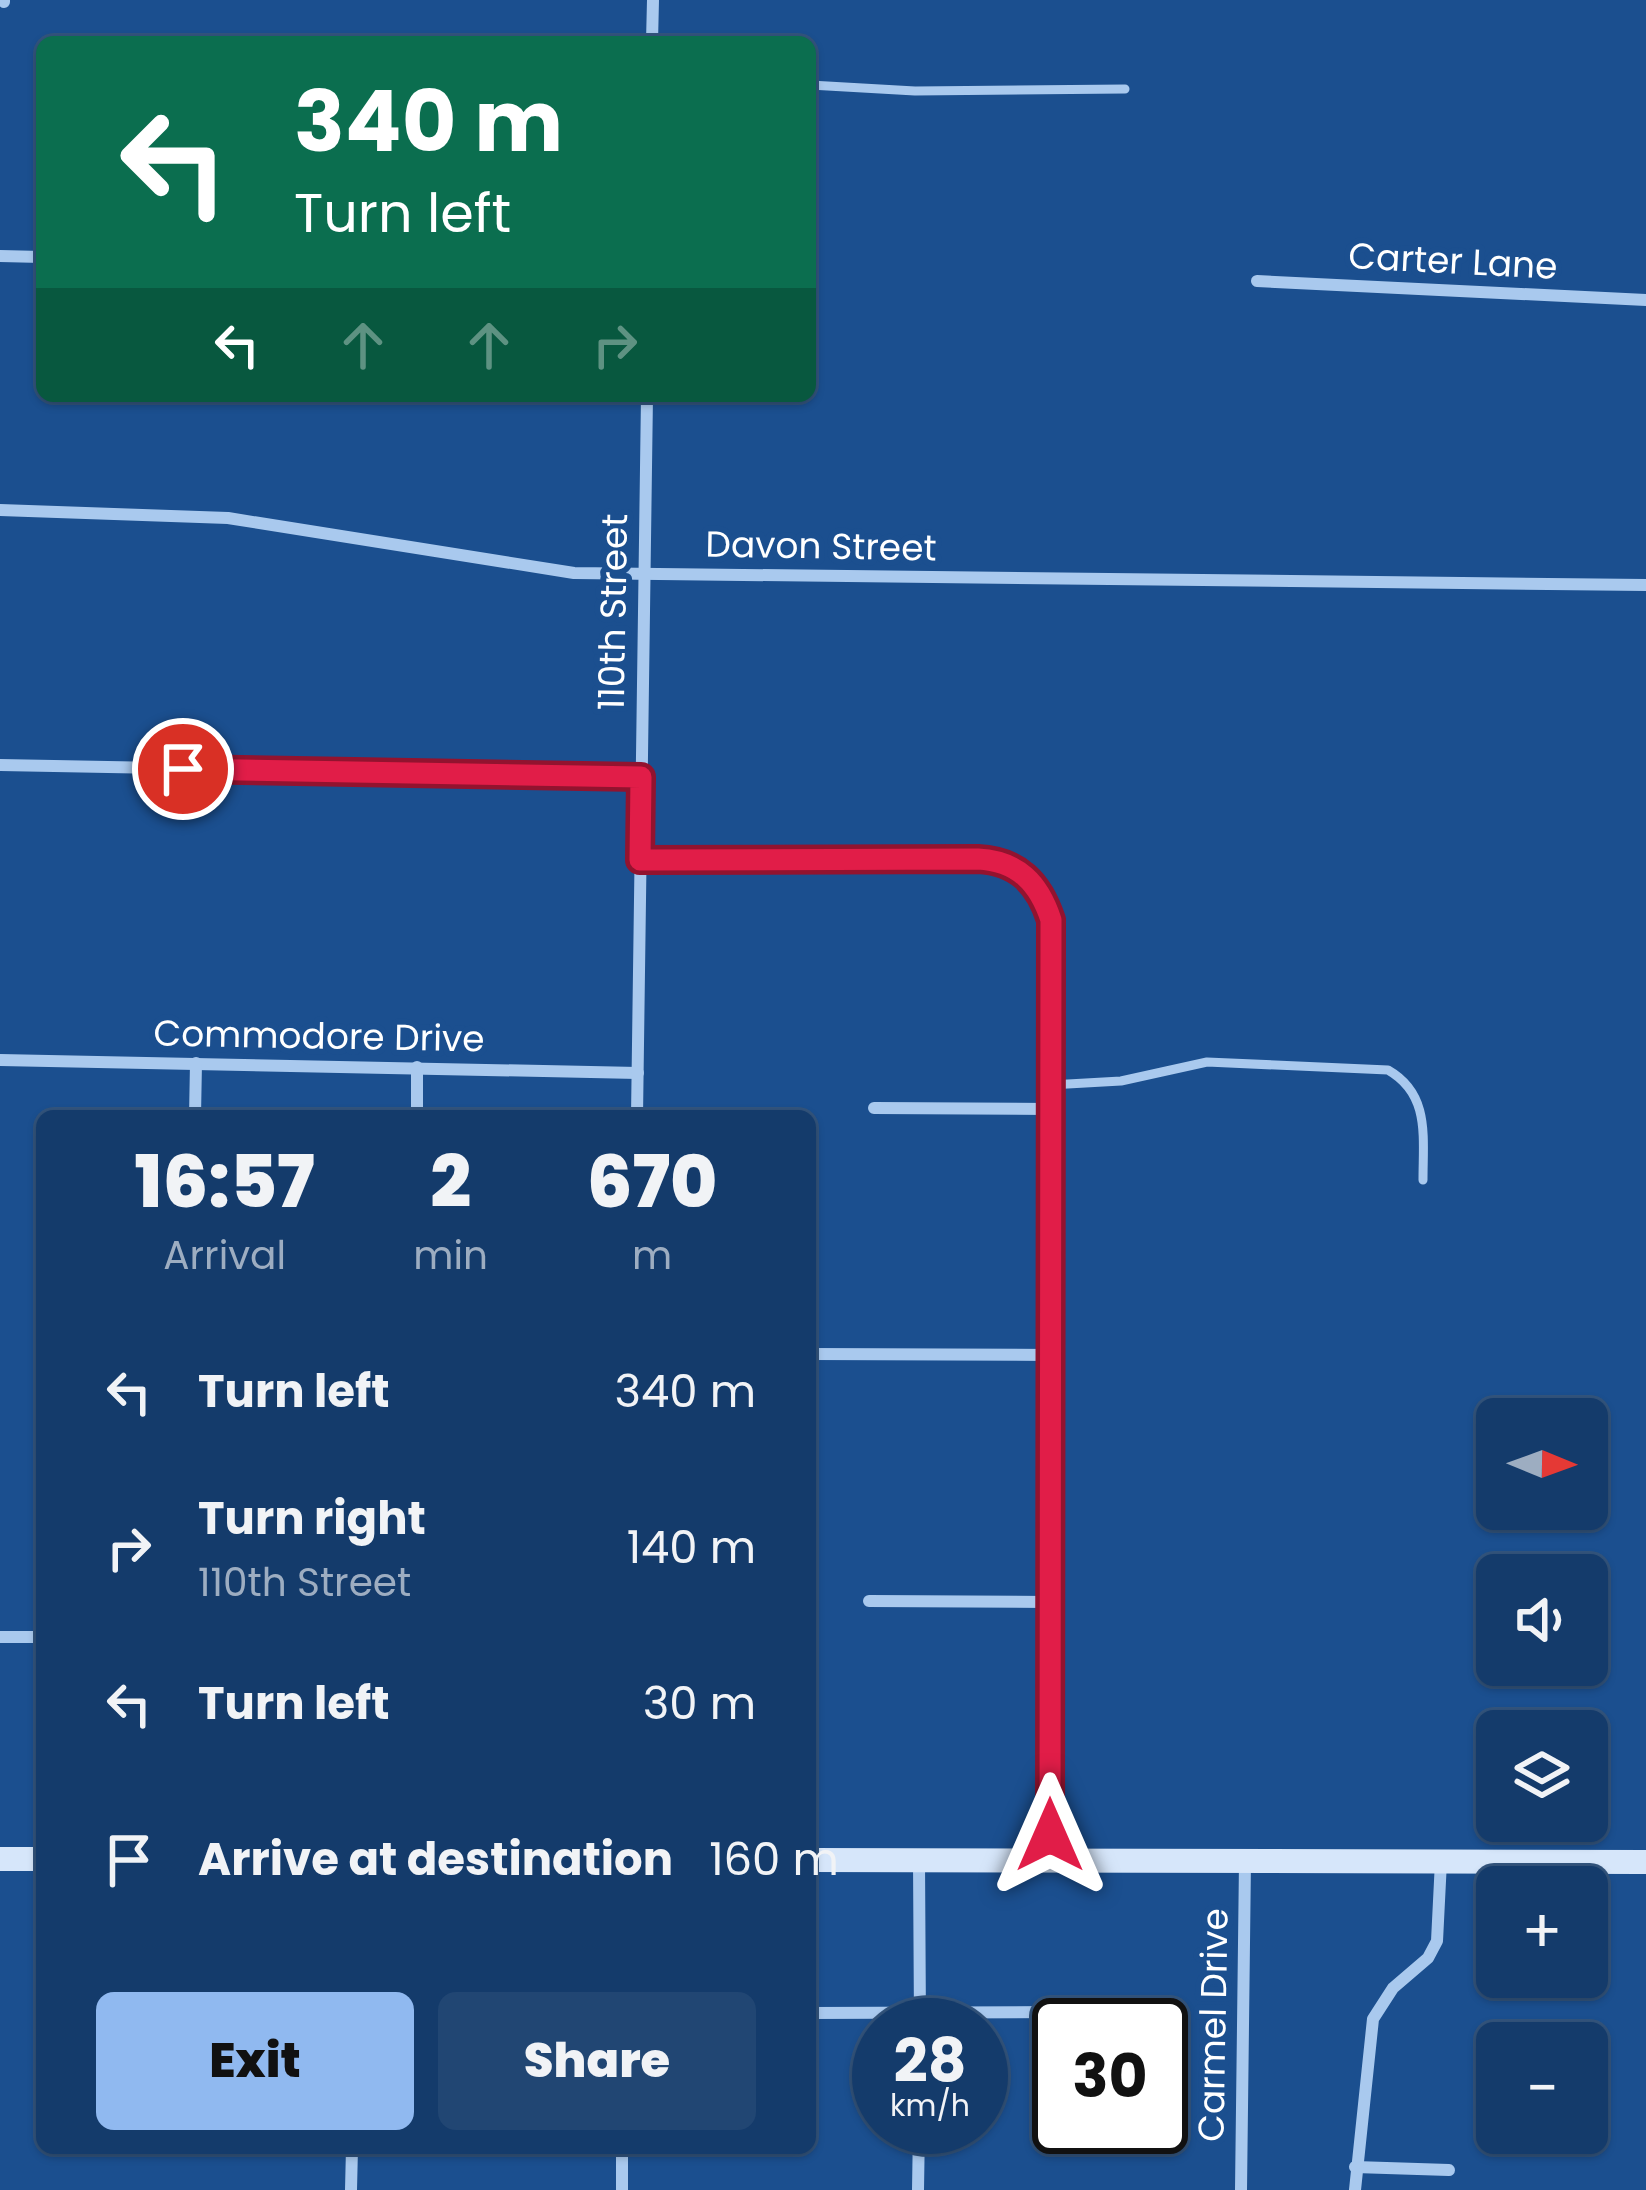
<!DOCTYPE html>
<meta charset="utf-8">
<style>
body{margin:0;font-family:Poppins,sans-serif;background:#214673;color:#f1f3f6;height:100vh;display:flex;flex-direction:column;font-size:45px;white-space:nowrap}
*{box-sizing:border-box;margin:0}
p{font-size:39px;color:#9dadc1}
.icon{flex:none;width:66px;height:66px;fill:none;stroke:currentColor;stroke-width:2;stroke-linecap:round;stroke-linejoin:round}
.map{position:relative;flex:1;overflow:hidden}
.panel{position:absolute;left:36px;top:1110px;width:780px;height:1044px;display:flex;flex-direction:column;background:#143b6b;border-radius:18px;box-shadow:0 3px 9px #0004,0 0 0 3px #33557e}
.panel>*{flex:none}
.banner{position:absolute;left:36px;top:36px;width:780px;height:366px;border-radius:18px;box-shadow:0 3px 9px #0004,0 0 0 3px #33557e;background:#0b6e4f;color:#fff;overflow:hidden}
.needle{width:78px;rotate:91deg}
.buttons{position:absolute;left:1476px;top:1398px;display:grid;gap:24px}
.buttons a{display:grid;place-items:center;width:132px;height:132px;border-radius:18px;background:#143b6b;box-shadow:0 3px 9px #0004,0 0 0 3px #33557e;font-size:60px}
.speed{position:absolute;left:852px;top:1998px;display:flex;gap:24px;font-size:60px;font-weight:700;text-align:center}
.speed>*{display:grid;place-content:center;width:156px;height:156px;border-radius:50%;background:#143b6b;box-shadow:0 3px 9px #0004,0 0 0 3px #33557e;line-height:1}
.speed small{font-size:30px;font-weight:400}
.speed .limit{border:6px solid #111;border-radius:18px;background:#fff;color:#111}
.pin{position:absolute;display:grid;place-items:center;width:102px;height:102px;color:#fff;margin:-51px;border:6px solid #fff;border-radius:50%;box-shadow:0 3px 12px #0007}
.me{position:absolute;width:132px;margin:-66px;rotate:0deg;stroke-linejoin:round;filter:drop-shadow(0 0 9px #0008)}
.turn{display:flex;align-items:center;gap:42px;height:252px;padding:0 60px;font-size:54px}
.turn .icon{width:156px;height:156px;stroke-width:2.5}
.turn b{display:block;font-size:84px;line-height:102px}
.lanes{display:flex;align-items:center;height:114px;padding:0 60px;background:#0003;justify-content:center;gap:60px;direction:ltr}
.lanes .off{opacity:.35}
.eta{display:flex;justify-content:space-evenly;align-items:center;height:204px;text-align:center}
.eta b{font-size:72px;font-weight:800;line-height:84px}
.cta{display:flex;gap:24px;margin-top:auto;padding:24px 60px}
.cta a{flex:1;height:138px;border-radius:18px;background:#90b9f0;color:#111;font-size:48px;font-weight:800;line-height:138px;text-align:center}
.cta a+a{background:#214673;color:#f1f3f6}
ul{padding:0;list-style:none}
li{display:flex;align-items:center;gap:36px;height:156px;padding:0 60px}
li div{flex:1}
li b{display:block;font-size:45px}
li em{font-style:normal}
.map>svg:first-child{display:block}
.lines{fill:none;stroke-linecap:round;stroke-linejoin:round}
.lane{stroke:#a9c9ee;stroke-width:9}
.street{stroke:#a9c9ee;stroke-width:12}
.secondary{stroke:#d6e6fa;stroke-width:24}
.route-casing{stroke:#92132f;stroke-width:30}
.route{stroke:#e11d48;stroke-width:21}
.labels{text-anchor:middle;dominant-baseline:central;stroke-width:12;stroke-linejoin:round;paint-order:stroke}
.street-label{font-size:36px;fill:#fff;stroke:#1b4f8f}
</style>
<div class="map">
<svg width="1646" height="2190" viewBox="0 0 1646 2190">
<rect width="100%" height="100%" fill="#1b4f8f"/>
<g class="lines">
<!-- lane -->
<g class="lane">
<path d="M810,85L915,91L1125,89"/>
<path d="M1050,1085L1121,1081L1207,1062L1388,1070C1430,1094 1423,1136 1423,1180"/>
</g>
<!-- street -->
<g class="street">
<path d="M4,2V0"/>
<path d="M652,42L653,0"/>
<path d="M0,256L42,257"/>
<path d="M1257,281L1646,300"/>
<path d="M0,510L228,518L574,573L1646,585"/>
<path d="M0,765L641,777"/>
<path d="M640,860H995C1026,872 1041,887 1051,919L1050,1860"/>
<path d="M0,1060L638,1073"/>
<path d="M874,1108L1050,1109"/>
<path d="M195,1116L196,1063"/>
<path d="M417,1116V1067"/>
<path d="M637,1116L647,396"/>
<path d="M810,1354L1051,1355"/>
<path d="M869,1601L1050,1602"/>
<path d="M0,1637H42"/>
<path d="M919,1861L920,2025"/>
<path d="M810,2013L1057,2012"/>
<path d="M1355,2167L1449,2170"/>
<path d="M351,2190L352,2148"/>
<path d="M622,2190V2148"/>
<path d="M918,2190L919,2127"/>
<path d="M1241,2190L1245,1861"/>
<path d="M1355,2190L1373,2019L1393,1988L1428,1958L1437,1941L1441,1861"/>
</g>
<!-- secondary -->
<g class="secondary">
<path d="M0,1859H42"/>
<path d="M810,1860L1646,1862"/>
</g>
</g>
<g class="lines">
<!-- route casing -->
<g class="route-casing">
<path id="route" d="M183,769L641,777L640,860L978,859C1018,861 1039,883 1051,920L1050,1835"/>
</g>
<!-- route -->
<use href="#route" class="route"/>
</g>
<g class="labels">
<!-- street labels -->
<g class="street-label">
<text transform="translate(1453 261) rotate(3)">Carter Lane</text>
<text transform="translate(821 546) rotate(1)">Davon Street</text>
<text transform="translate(613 612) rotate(-89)">110th Street</text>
<text transform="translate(319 1036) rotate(1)">Commodore Drive</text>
<text transform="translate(1213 2025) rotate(-89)">Carmel Drive</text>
</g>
</g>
</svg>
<div class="buttons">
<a><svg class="needle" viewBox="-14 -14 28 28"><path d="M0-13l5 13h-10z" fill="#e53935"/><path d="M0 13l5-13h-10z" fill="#9dadc1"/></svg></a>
<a><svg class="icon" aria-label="sound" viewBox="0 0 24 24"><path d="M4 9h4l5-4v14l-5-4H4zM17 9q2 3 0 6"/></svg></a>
<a><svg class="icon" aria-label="layers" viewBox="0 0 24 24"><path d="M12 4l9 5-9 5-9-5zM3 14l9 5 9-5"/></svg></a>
<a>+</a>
<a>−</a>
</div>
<div class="speed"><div>28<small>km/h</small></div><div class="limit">30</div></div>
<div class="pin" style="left:183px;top:769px;background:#d93025"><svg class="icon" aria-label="arrive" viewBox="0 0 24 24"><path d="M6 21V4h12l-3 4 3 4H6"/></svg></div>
<svg class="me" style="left:1050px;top:1835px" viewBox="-20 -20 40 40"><path d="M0-17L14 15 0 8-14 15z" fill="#e11d48" stroke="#fff" stroke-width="4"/></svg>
<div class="banner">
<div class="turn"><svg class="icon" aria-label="left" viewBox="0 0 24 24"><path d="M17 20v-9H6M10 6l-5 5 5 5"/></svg><div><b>340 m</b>Turn left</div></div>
<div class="lanes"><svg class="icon" aria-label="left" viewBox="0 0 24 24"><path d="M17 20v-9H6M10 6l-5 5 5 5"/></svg><svg class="icon off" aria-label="ahead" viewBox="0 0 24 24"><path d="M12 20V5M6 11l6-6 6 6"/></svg><svg class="icon off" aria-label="ahead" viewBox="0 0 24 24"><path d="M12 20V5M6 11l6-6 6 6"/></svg><svg class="icon off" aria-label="right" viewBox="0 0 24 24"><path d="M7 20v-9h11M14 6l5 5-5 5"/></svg></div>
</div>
<section class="panel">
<div class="eta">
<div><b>16:57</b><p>Arrival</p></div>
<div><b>2</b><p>min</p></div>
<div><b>670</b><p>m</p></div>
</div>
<ul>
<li><svg class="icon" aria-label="left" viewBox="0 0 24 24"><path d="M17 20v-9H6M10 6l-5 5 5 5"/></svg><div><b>Turn left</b></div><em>340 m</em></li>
<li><svg class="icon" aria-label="right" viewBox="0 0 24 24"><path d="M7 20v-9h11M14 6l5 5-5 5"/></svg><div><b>Turn right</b><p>110th Street</p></div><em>140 m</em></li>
<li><svg class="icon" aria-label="left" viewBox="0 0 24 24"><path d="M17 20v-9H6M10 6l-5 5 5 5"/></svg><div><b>Turn left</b></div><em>30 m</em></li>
<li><svg class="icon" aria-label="arrive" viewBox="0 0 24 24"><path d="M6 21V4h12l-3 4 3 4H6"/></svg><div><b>Arrive at destination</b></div><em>160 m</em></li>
</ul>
<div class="cta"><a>Exit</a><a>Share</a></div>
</section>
</div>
